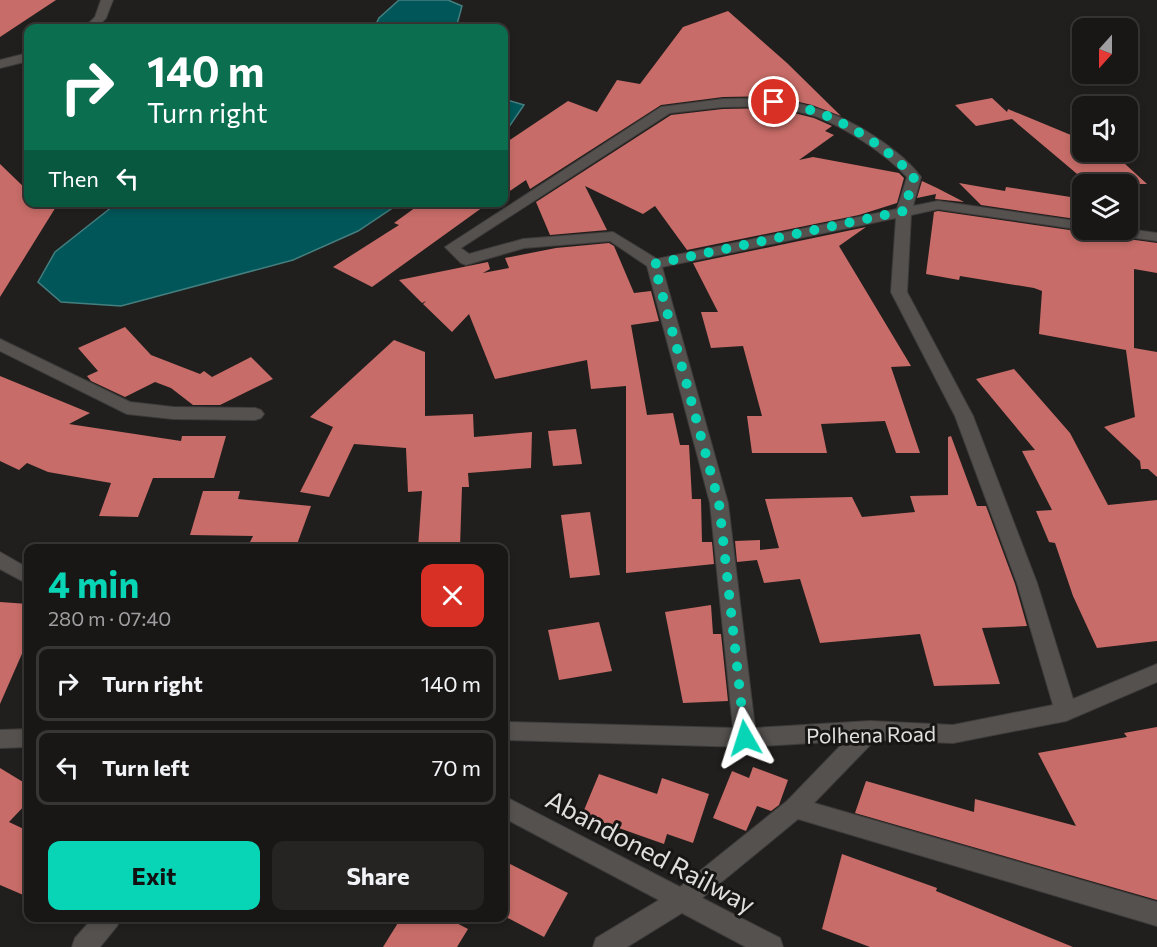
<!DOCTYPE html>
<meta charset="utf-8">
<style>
body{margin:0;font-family:Commissioner,sans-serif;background:#262423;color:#f1f3f6;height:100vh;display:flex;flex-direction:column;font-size:22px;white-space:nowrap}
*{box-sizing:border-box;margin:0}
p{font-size:20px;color:#9f9fa1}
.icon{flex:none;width:33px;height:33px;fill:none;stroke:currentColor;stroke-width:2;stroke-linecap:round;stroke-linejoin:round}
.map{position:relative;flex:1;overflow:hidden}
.panel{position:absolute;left:24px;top:544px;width:484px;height:378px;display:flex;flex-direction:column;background:#191716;border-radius:12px;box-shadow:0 3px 9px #0003,0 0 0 2px #373635}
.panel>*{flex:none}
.guide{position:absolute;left:24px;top:24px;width:484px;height:183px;border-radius:12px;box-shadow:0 3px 9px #0003,0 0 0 2px #373635;background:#0b6e4f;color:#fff;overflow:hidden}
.needle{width:39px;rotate:201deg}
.fabs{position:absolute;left:1072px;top:18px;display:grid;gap:12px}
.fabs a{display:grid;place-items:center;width:66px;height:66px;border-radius:12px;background:#191716;box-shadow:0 3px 9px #0003,0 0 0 2px #373635;font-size:30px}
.pin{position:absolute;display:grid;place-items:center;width:51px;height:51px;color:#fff;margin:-26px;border:3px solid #fff;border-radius:50%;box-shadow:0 2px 6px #0007}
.me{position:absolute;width:66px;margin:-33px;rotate:354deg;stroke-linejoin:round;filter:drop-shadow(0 0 4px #0008)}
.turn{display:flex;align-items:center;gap:21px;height:126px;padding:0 24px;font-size:27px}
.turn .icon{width:78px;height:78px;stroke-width:2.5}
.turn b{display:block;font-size:42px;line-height:51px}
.then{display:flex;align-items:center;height:57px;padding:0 24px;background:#0003;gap:12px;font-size:22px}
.round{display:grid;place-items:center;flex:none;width:63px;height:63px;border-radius:12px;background:#262423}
.summary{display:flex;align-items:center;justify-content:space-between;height:102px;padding:0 24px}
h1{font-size:36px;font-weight:700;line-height:45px;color:#08d5b5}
.cta{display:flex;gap:12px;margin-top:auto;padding:12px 24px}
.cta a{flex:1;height:69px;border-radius:12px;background:#08d5b5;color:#111;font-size:24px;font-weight:700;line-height:69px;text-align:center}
.cta a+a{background:#262423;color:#f1f3f6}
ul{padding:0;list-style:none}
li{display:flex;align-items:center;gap:18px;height:75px;margin:0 12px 9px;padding:0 12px;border:3px solid #373635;border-radius:12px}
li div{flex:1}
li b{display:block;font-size:22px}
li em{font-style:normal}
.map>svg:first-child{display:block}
.water{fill:#005658;stroke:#447f80;stroke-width:1.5}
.building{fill:#c76c68}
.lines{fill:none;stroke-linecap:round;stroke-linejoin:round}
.minor-casing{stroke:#3e3c3b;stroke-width:2}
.minor{fill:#54514f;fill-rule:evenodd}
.route{stroke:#08d5b5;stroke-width:10;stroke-dasharray:0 18}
.labels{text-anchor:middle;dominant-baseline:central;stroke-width:6;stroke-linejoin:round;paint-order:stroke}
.street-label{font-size:21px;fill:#e1dfde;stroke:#181614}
.near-street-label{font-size:26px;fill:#e1dfde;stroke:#181614}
</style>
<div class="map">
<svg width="1157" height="947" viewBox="0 0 1157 947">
<rect width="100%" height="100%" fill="#211f1d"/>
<!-- water -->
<g class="water">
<path d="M399,0H448L462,6L456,28H374L379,18Z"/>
<path d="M504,99L524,105L504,134Z"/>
<path d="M117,203V202L400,203L358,231L293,260L121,306L61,302L38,282L55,252Z"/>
</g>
<!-- building -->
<g class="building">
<path d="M0,0H56L0,37Z"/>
<path d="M728,11L787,63L841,116L812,105L774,96L723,97L661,105L530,189L526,180L504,195V144L568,101L597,112L617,80L640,84L683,27Z"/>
<path d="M992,98L1007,112L1008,109L1083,140V152H1112L1147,184H1089L1012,119L976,126L955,105Z"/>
<path d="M774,108L814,118L832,126L825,131L834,135L799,160L813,157L899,173L904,178L897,203L859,215L687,250L655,206L643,214L585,186L607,230L550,235L536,202L671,115L723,109Z"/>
<path d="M0,164L28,191V202H59L0,297Z"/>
<path d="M922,181L937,188L964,202L935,199L936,194L917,198Z"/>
<path d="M959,183L1005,191L1006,187L1077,198L1076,219L981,205Z"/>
<path d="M423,202H490L372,287L333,267L399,225L394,223Z"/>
<path d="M938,211L1083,232L1085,231L1106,236L1157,243V273L1134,269V348L1157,352V477L1148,469H1141L1140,461L1104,427L1135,417L1126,350L1039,334L1042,291L1034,288L960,276L959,280L926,274L934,212Z"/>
<path d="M866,227L839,246L911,366L891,367L920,453H896L885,421L821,424L827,453H752L747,416H762L743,346L711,348L701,312H718L693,263Z"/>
<path d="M609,243L614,246L634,293L651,291L659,321L631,325L647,415L673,413L680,445H689L692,499H701L702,542H712L714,564L626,573V386L591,389L587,360L495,379L469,314L452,332L423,304L426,301L422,303L399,280L488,262L490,269L483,273L509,268L505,258L556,248Z"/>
<path d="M125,327L151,355L200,374L204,371L212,377L251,357L273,379L220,405H193L171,388L155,382L125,397L91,381L87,376L98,371L78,348Z"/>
<path d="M394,340L425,352V416L473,414L474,437L532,432L531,468L468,473L469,487H462L460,547L418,548L422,491L408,492L406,448L354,444L329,497L300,492L333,427L310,417Z"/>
<path d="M1014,369L1070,433L1108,505L1157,500V641L1097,648L1073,596L1055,543L1049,542L1036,511L1052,510L1022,451L1035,450L976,379Z"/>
<path d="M0,376L90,413L69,424L181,441L182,436H226L214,478H153L138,517L99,516L111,483L48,472L27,463L19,470L0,461Z"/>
<path d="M576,429L582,464L553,466L548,431Z"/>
<path d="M951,436L977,506H986L1015,584L1027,626L982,628L1000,684L934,686L920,634L820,643L800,579L764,583L757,560L737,562L735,541L760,540V550L779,548L765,499L852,497L862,517L915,512L910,496L948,495V437Z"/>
<path d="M203,491H240L238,499L311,506L296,547L250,542L253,536L190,535Z"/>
<path d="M590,512L600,575L570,578L561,515Z"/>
<path d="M0,602L28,604V640L0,704Z"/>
<path d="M711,605L713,634H721L728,701L683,703L665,612Z"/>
<path d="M599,622L612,671L559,680L548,630Z"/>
<path d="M1157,727V900L855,813L866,781L974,812L975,799L1076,826L1038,753L1127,737L1124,733Z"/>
<path d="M753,767L788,780L779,805L771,811L757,806L746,831L713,818L732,771L749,778Z"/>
<path d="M0,768L28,785V802L9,822L28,831V897L0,885Z"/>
<path d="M599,774L657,794L662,778L709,794L693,843L667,834L664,844L582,815Z"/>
<path d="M842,854L937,888L936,891L1073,947H870L822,929Z"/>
<path d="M504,861L568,893L544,937L504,916Z"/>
<path d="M401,918H447L468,929L457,947H383Z"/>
</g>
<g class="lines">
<!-- minor casing -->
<g class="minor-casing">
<g id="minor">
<path d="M101,0H113L106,18L96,28H84L95,17Z"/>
<path d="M28,53V61L0,68V60Z"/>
<path d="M774,98C791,102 808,105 824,111C856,122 901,150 921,177L913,206L938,201L1083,222V230H1087H1083L938,209L911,215L907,292L973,416L1037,583L1073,699L1157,664V682L1066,721L953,743L875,740L814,803L1157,902V926L798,819L702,898L780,938L783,947H746L682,913L627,947H593L596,938L659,900L504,818V796L680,887L787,801L845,741L745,747L504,740V722L733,728L710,503L647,266L610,241L524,248L466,265L461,263L445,247L661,107L723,99ZM774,106C787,109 801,112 815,116C845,127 886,154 907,177L897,209L657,259L613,232L523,239L469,254L461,248L670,113L723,107ZM896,218L891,292L955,416L1017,583L1053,705L953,725L870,721L755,728L728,503L662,267Z"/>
<path d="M1128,229L1157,233V241L1106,234L1099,230Z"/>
<path d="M0,339L130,402L173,407L255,408L261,410L264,414L261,418L255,420L173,419L127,414L0,351Z"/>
<path d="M0,552L28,568V584L0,569Z"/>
<path d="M28,729V747L0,748V730Z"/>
<path d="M93,918H121L117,926L100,947H72L75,938Z"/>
</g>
</g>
<!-- minor -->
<use href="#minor" class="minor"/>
</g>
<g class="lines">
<!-- route -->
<path class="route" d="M745,738L719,503L654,264L904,211L914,177C889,150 855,127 820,113C806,108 789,105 774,102"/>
</g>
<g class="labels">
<!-- street labels -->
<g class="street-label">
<text transform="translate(871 734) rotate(-1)">Polhena Road</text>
</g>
<!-- near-street labels -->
<g class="near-street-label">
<text transform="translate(651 851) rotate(28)">Abandoned Railway</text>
</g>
</g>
</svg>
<div class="fabs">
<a><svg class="needle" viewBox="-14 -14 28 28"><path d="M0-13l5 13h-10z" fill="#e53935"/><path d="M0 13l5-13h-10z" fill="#9f9fa1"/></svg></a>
<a><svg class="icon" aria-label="sound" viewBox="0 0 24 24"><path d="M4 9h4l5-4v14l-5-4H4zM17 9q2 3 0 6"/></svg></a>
<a><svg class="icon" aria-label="layers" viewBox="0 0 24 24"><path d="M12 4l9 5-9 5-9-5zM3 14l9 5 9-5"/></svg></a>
</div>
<div class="pin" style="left:774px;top:102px;background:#d93025"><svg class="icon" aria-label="arrive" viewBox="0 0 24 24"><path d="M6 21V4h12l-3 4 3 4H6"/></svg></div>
<svg class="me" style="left:745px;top:738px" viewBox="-20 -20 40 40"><path d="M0-17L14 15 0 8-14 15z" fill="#08d5b5" stroke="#fff" stroke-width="4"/></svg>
<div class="guide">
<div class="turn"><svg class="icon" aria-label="right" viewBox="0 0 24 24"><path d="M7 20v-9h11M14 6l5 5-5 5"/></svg><div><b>140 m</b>Turn right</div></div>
<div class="then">Then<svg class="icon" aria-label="left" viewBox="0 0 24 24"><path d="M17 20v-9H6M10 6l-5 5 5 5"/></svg></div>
</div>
<section class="panel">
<div class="summary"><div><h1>4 min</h1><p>280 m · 07:40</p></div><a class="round" style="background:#d93025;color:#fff"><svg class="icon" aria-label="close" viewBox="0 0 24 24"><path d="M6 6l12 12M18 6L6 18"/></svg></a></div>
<ul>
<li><svg class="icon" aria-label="right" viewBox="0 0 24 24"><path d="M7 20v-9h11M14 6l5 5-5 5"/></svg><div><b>Turn right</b></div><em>140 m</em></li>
<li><svg class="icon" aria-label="left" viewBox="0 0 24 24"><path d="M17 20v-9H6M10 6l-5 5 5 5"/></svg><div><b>Turn left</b></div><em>70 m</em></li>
</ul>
<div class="cta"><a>Exit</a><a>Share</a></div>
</section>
</div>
